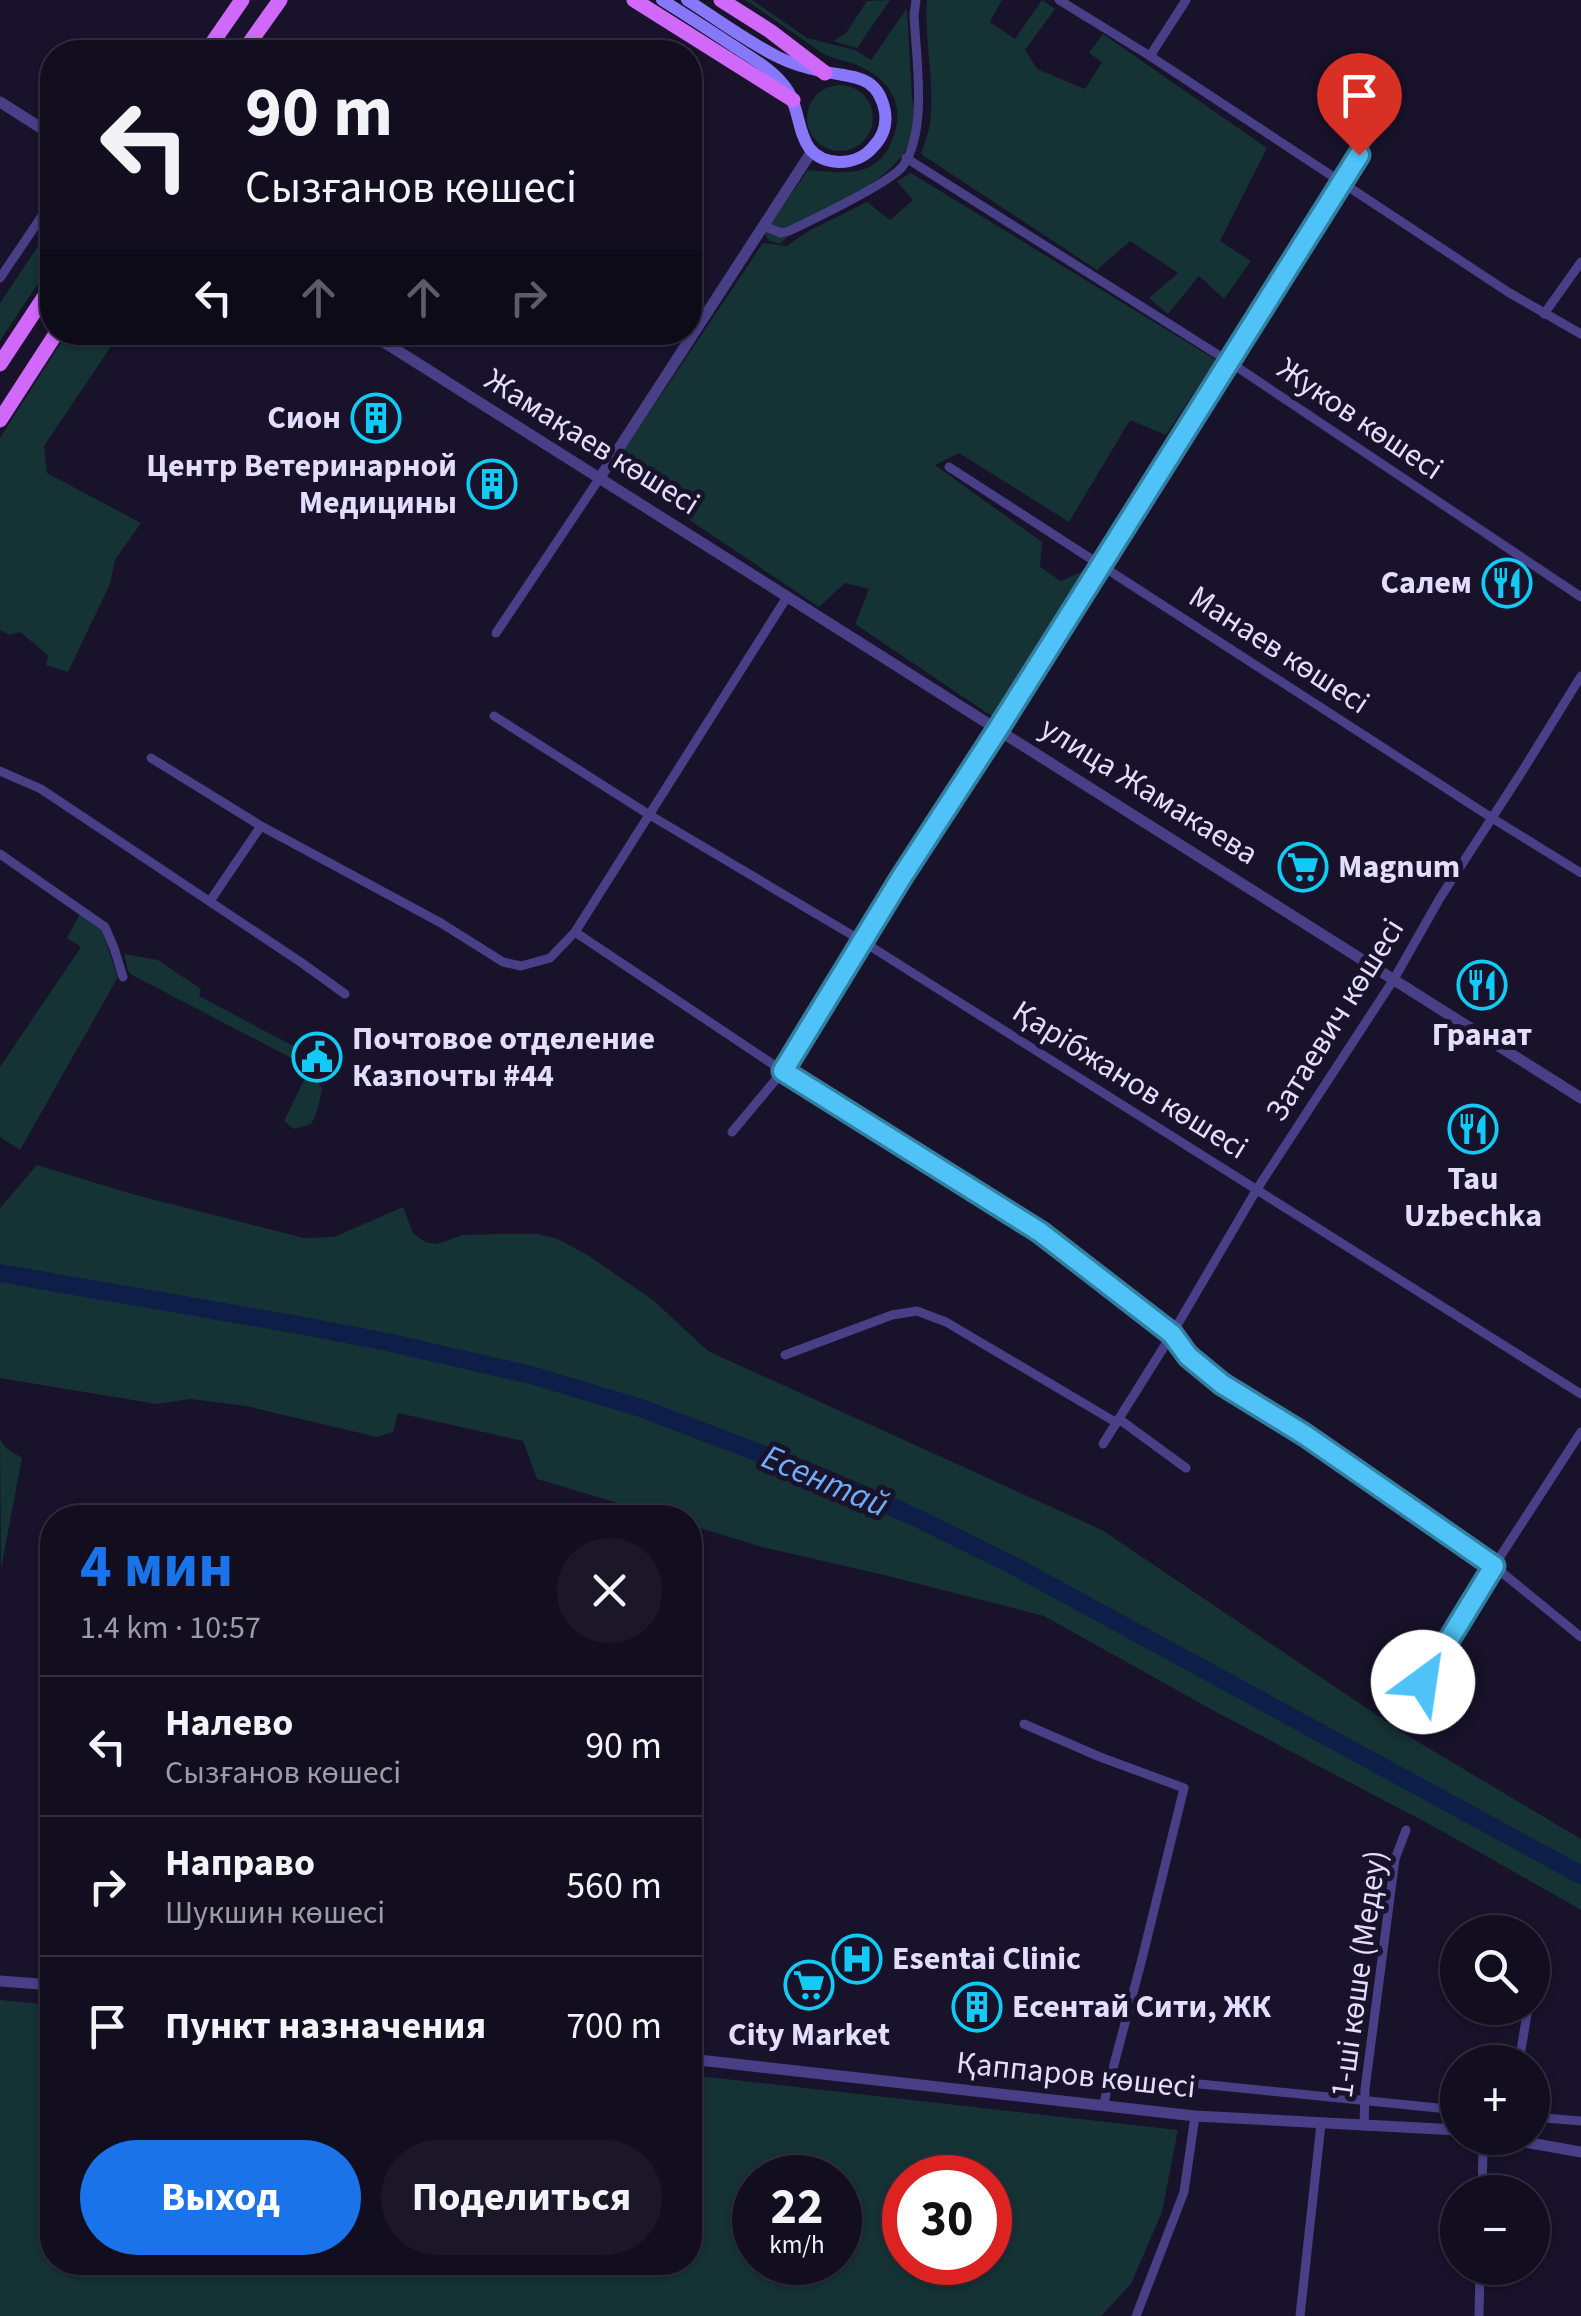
<!DOCTYPE html>
<html lang="ru">
<meta charset="utf-8">
<style>
body{margin:0;font-family:"Source Sans 3",sans-serif;background:#1b1729;color:#f1f3f6;height:100vh;display:flex;flex-direction:column;font-size:38px;white-space:nowrap}
*{box-sizing:border-box;margin:0}
p{font-size:32px;color:#9c9ca5}
.icon{flex:none;width:55px;height:55px;fill:none;stroke:currentColor;stroke-width:2;stroke-linecap:round;stroke-linejoin:round}
.map{position:relative;flex:1;overflow:hidden}
.side{position:absolute;left:40px;top:1505px;width:662px;height:770px;display:flex;flex-direction:column;background:#120e20;border-radius:40px;box-shadow:0 2px 8px #0004,0 0 0 2px #312e3e}
.side>*{flex:none}
.hud{position:absolute;left:40px;top:40px;width:662px;height:305px;border-radius:40px;box-shadow:0 2px 8px #0004,0 0 0 2px #312e3e;background:#120e20;color:#f1f3f6;overflow:hidden}
.tools{position:absolute;left:1440px;top:1915px;display:grid;gap:20px}
.tools a{display:grid;place-items:center;width:110px;height:110px;border-radius:50%;background:#120e20;box-shadow:0 2px 8px #0004,0 0 0 2px #312e3e;font-size:50px}
.speed{position:absolute;left:732px;top:2155px;display:flex;gap:20px;font-size:50px;font-weight:700;text-align:center}
.speed>*{display:grid;place-content:center;width:130px;height:130px;border-radius:50%;background:#120e20;box-shadow:0 2px 8px #0004,0 0 0 2px #312e3e;line-height:1}
.speed small{font-size:25px;font-weight:400}
.speed .limit{border:15px solid #d22;background:#fff;color:#111}
.pin{position:absolute;display:grid;place-items:center;width:85px;height:85px;color:#fff;margin:-102px -42px;border-radius:50% 50% 50% 0;rotate:-45deg;box-shadow:0 0 10px #0007}
.pin .icon{rotate:45deg}
.me{position:absolute;width:110px;margin:-55px;rotate:31deg;stroke-linejoin:round;filter:drop-shadow(0 0 8px #0008)}
.turn{display:flex;align-items:center;gap:35px;height:210px;padding:0 40px;font-size:45px}
.turn .icon{width:130px;height:130px;stroke-width:2.5}
.turn b{display:block;font-size:70px;line-height:85px}
.lanes{display:flex;align-items:center;height:95px;padding:0 40px;background:#0003;justify-content:center;gap:50px;direction:ltr}
.lanes .off{opacity:.35}
.round{display:grid;place-items:center;flex:none;width:105px;height:105px;border-radius:52px;background:#1b1729}
.headline{display:flex;align-items:center;justify-content:space-between;height:170px;padding:0 40px}
h1{font-size:60px;font-weight:700;line-height:75px;color:#1a73e8}
.action{display:flex;gap:20px;margin-top:auto;padding:20px 40px}
.action a{flex:1;height:115px;border-radius:60px;background:#1a73e8;color:#fff;font-size:40px;font-weight:700;line-height:115px;text-align:center}
.action a+a{background:#1b1729;color:#f1f3f6}
ul{padding:0;list-style:none}
li{display:flex;align-items:center;gap:30px;height:140px;padding:0 40px;border-top:2px solid #312e3e}
li div{flex:1}
li b{display:block;font-size:38px}
li em{font-style:normal}
.map>svg:first-child{display:block}
.green{fill:#153234;fill-rule:evenodd}
.lines{fill:none;stroke-linecap:round;stroke-linejoin:round}
.river{stroke:#0d1e48;stroke-width:18}
.minor{stroke:#483f87;stroke-width:9}
.tertiary{stroke:#483f87;stroke-width:11}
.secondary{stroke:#8778f9;stroke-width:12}
.primary{stroke:#d069f9;stroke-width:15}
.route-casing{stroke:#337fa1;stroke-width:25}
.route{stroke:#4fc3f7;stroke-width:18}
.labels{text-anchor:middle;dominant-baseline:central;stroke-width:10;stroke-linejoin:round;paint-order:stroke}
.poi-label{font-size:32px;font-weight:bold;fill:#e3ddfe;stroke:#18122a;text-anchor:start}
.street-label{font-size:32px;fill:#e3ddfe;stroke:#18122a}
.water-label{font-size:35px;font-style:italic;fill:#6fadf9;stroke:#18122a}
</style>
<div class="map">
<svg width="1581" height="2316" viewBox="0 0 1581 2316">
<rect width="100%" height="100%" fill="#18122a"/>
<!-- green -->
<g class="green">
<path d="M745,0H752L807,38L855,50L871,60L907,8L912,98C931,167 850,194 804,223C795,229 788,237 780,244L769,241L764,233L808,170C839,172 873,180 890,145C907,109 894,81 857,65C848,61 837,60 828,56C819,52 810,44 802,39C783,26 764,12 745,0Z"/>
<path d="M890,0L857,48L833,41L846,33L867,1Z"/>
<path d="M927,0H1002L990,22L1015,39L1042,0L1055,9L1025,50L1037,69L1085,89L1102,62L1089,53L1103,34L1267,148L1220,241L1251,261L1224,299L1199,276L1168,314L1149,298L1178,273L1130,241L1097,270L921,154C924,143 929,133 930,122C935,82 924,41 927,0Z"/>
<circle cx="840" cy="118" r="33"/>
<path d="M911,173L1216,360L1166,435L1130,420L1069,522L959,453L935,465L1042,542L1040,567L1061,581L1088,569L996,719L855,624L869,589L845,583L819,607L612,468L763,243L787,246L807,232L867,202L890,220L913,200L897,181Z"/>
<path d="M52,225V262L0,341V303Z"/>
<path d="M67,333H120L44,446L47,473L141,523L115,560L110,584L68,672L46,665L48,655L20,632L10,635L0,630V438Z"/>
<path d="M80,914L102,931L118,977L20,1150L0,1137V1067L81,947L67,938Z"/>
<path d="M124,954L158,960L201,989L199,996L299,1049L303,1058L295,1060L132,975L128,971Z"/>
<path d="M316,1068L322,1073L318,1083L322,1088C321,1098 316,1117 311,1124L294,1129L284,1121L306,1076Z"/>
<path d="M37,1165L132,1194L304,1238L334,1237L403,1207L413,1233L425,1242L437,1244L463,1235L499,1234H538L558,1239L589,1256L653,1300L708,1351L1102,1530L1405,1734L1581,1839V1910L1442,1831L1218,1713L1044,1616L884,1575L762,1547L690,1525V1518L665,1517L537,1479L523,1441L398,1413L393,1432L377,1437L246,1406L190,1399L157,1404L0,1378V1208Z"/>
<path d="M0,1440L6,1448L22,1458L1,1569Z"/>
<path d="M0,2000L52,2005V2262H690V2075L1178,2130L1162,2212L1131,2284L1101,2316H0ZM755,2178H840V2262H755ZM905,2178H990V2262H905Z"/>
</g>
<g class="lines">
<!-- river -->
<path class="river" d="M0,1273L299,1325L387,1342L531,1375L641,1408L825,1478L915,1517L1014,1566L1581,1875"/>
<!-- minor -->
<g class="minor">
<path d="M1059,0L1150,56L1508,292L1581,334"/>
<path d="M1150,56L1186,0"/>
<path d="M906,158L1228,361L1581,597"/>
<path d="M764,226L781,233L789,231C812,220 890,183 903,166C928,130 916,58 914,15L916,0"/>
<path d="M0,278L52,201"/>
<path d="M1544,314L1581,262"/>
<path d="M949,467L1492,818L1581,873"/>
<path d="M496,633L599,479"/>
<path d="M494,716L648,814L862,941L1581,1394"/>
<path d="M151,758L261,826L441,923L503,962L521,966L550,958L575,932L787,597"/>
<path d="M0,771L41,789L302,963L345,994"/>
<path d="M0,854L105,927L114,948L123,977"/>
<path d="M210,901L261,826"/>
<path d="M575,932L783,1071L1040,1232L1172,1334L1188,1356L1222,1384L1305,1435L1494,1566L1581,1637"/>
<path d="M732,1132L783,1071L921,846L1156,479L1342,181L1393,104"/>
<path d="M785,1355L892,1315L917,1311L946,1322L1117,1423"/>
<path d="M1119,1419L1186,1468"/>
<path d="M1103,1444L1172,1334L1257,1189L1394,979L1440,898L1523,770L1581,676"/>
<path d="M1423,1682L1494,1566L1581,1432"/>
<path d="M1024,1724L1100,1757L1184,1788L1142,1959L1103,2106"/>
<path d="M1532,1979L1535,1967"/>
<path d="M1519,2062L1528,2008"/>
<path d="M1110,2075L1458,2110"/>
<path d="M1532,2117L1581,2121"/>
<path d="M1364,2126L1365,2089L1395,1859L1406,1830"/>
<path d="M1482,2192L1483,2150L1489,2138"/>
<path d="M1136,2316L1184,2192L1195,2116"/>
<path d="M1300,2316L1321,2124"/>
<path d="M1479,2316L1480,2268"/>
</g>
<!-- tertiary -->
<g class="tertiary">
<path d="M0,102L52,135"/>
<path d="M368,332L1581,1098"/>
<path d="M599,479L812,151"/>
<path d="M0,1981L52,1985"/>
<path d="M690,2059L1195,2116L1458,2130"/>
<path d="M1502,2138L1581,2152"/>
</g>
<!-- secondary -->
<path class="secondary" d="M662,0C686,15 709,30 732,45C751,58 773,69 786,88C805,114 793,160 839,162C852,162 865,157 873,147C882,138 887,126 885,112C878,73 851,78 821,71C806,68 792,64 778,57C746,41 717,19 687,0"/>
<!-- primary -->
<g class="primary">
<path d="M634,0L793,100"/>
<path d="M721,0L770,31L825,73"/>
<path d="M206,52L242,0"/>
<path d="M243,52L280,0"/>
<path d="M0,364L52,285"/>
<path d="M0,420L57,332"/>
</g>
</g>
<g class="lines">
<!-- route casing -->
<g class="route-casing">
<path id="route" d="M1359,155L998,729L901,878L783,1071L1040,1232L1172,1334L1188,1356L1222,1384L1305,1435L1494,1566L1423,1682"/>
</g>
<!-- route -->
<use href="#route" class="route"/>
</g>
<!-- icons -->
<defs>
<g id="building-ring" transform="scale(2.5)"><circle r="9.5" fill="#18122a" stroke="#11caf5" stroke-width="1.5"/><path d="M-4-6H4V6H1V3H-1V6H-4ZM-2.5-4.3h1.7v1.8h-1.7ZM.8-4.3h1.7v1.8H.8ZM-2.5-1h1.7V.8h-1.7ZM.8-1h1.7V.8H.8Z" fill="#11caf5"/></g>
<g id="restaurant-ring" transform="scale(2.5)"><circle r="9.5" fill="#18122a" stroke="#11caf5" stroke-width="1.5"/><path d="M-5-6h1v4h1v-4h1v4h1v-4h1v5L-1.5 .5V6h-2V.5L-5-1ZM5-6V6H3V1.5H1.5Q1.5-4 5-6Z" fill="#11caf5"/></g>
<g id="supermarket-ring" transform="scale(2.5)"><circle r="9.5" fill="#18122a" stroke="#11caf5" stroke-width="1.5"/><path d="M-6-5.5h2.5l.6 2H6L4.5 2H-2.5L-4.4-4H-6ZM-1.5 3.2a1.3 1.3 0 1 0 .1 0ZM3 3.2a1.3 1.3 0 1 0 .1 0Z" fill="#11caf5"/></g>
<g id="civic-ring" transform="scale(2.5)"><circle r="9.5" fill="#18122a" stroke="#11caf5" stroke-width="1.5"/><path d="M-.6-6.5H3V-4.5H.6V-3L4-1V1h2V6H-6V1h2V-1L-.6-3ZM-1.2 2.5V6h2.4V2.5Z" fill="#11caf5"/></g>
<g id="hospital-ring" transform="scale(2.5)"><circle r="9.5" fill="#18122a" stroke="#11caf5" stroke-width="1.5"/><path d="M-5-5h3v3.5h4V-5h3V5h-3V1.5h-4V5h-3Z" fill="#11caf5"/></g>
</defs>
<g fill-rule="evenodd">
<use href="#building-ring" x="376" y="418"/>
<use href="#building-ring" x="492" y="484"/>
<use href="#restaurant-ring" x="1507" y="583"/>
<use href="#supermarket-ring" x="1303" y="867"/>
<use href="#restaurant-ring" x="1482" y="985"/>
<use href="#civic-ring" x="317" y="1057"/>
<use href="#restaurant-ring" x="1473" y="1129"/>
<use href="#hospital-ring" x="857" y="1959"/>
<use href="#supermarket-ring" x="809" y="1985"/>
<use href="#building-ring" x="977" y="2007"/>
</g>
<g class="labels">
<!-- poi labels -->
<g class="poi-label">
<text x="341" y="418" text-anchor="end">Сион</text>
<text x="457" y="466" text-anchor="end">Центр Ветеринарной<tspan x="457" dy="37">Медицины</tspan></text>
<text x="1472" y="583" text-anchor="end">Салем</text>
<text x="1338" y="867">Magnum</text>
<text x="1482" y="1035" text-anchor="middle">Гранат</text>
<text x="352" y="1039">Почтовое отделение<tspan x="352" dy="37">Казпочты #44</tspan></text>
<text x="1473" y="1179" text-anchor="middle">Tau<tspan x="1473" dy="37">Uzbechka</tspan></text>
<text x="892" y="1959">Esentai Clinic</text>
<text x="1012" y="2007">Есентай Сити, ЖК</text>
<text x="809" y="2035" text-anchor="middle">City Market</text>
</g>
<!-- street labels -->
<g class="street-label">
<text transform="translate(1360 419) rotate(34)">Жуков көшесі</text>
<text transform="translate(592 442) rotate(32)">Жамақаев көшесі</text>
<text transform="translate(1279 650) rotate(33)">Манаев көшесі</text>
<text transform="translate(1149 791) rotate(32)">улица Жамакаева</text>
<text transform="translate(1335 1020) rotate(-58)">Затаевич көшесі</text>
<text transform="translate(1130 1080) rotate(32)">Қарібжанов көшесі</text>
<text transform="translate(1359 1974) rotate(-82)">1-ші көше (Медеу)</text>
<text transform="translate(1076 2075) rotate(6)">Қаппаров көшесі</text>
</g>
<!-- water labels -->
<g class="water-label">
<text transform="translate(825 1481) rotate(23)">Есентай</text>
</g>
</g>
</svg>
<div class="tools">
<a><svg class="icon" aria-label="search" viewBox="0 0 24 24"><circle cx="10" cy="10" r="6"/><path d="M15 15l6 6"/></svg></a>
<a>+</a>
<a>−</a>
</div>
<div class="speed"><div>22<small>km/h</small></div><div class="limit">30</div></div>
<div class="pin" style="left:1359px;top:155px;background:#d93025"><svg class="icon" aria-label="arrive" viewBox="0 0 24 24"><path d="M6 21V4h12l-3 4 3 4H6"/></svg></div>
<svg class="me" style="left:1423px;top:1682px" viewBox="-20 -20 40 40"><circle r="19" fill="#fff"/><path d="M0-13L10 11 0 6-10 11z" fill="#4fc3f7"/></svg>
<div class="hud">
<div class="turn"><svg class="icon" aria-label="left" viewBox="0 0 24 24"><path d="M17 20v-9H6M10 6l-5 5 5 5"/></svg><div><b>90 m</b>Сызғанов көшесі</div></div>
<div class="lanes"><svg class="icon" aria-label="left" viewBox="0 0 24 24"><path d="M17 20v-9H6M10 6l-5 5 5 5"/></svg><svg class="icon off" aria-label="ahead" viewBox="0 0 24 24"><path d="M12 20V5M6 11l6-6 6 6"/></svg><svg class="icon off" aria-label="ahead" viewBox="0 0 24 24"><path d="M12 20V5M6 11l6-6 6 6"/></svg><svg class="icon off" aria-label="right" viewBox="0 0 24 24"><path d="M7 20v-9h11M14 6l5 5-5 5"/></svg></div>
</div>
<section class="side">
<div class="headline"><div><h1>4 мин</h1><p>1.4 km · 10:57</p></div><a class="round"><svg class="icon" aria-label="close" viewBox="0 0 24 24"><path d="M6 6l12 12M18 6L6 18"/></svg></a></div>
<ul>
<li><svg class="icon" aria-label="left" viewBox="0 0 24 24"><path d="M17 20v-9H6M10 6l-5 5 5 5"/></svg><div><b>Налево</b><p>Сызғанов көшесі</p></div><em>90 m</em></li>
<li><svg class="icon" aria-label="right" viewBox="0 0 24 24"><path d="M7 20v-9h11M14 6l5 5-5 5"/></svg><div><b>Направо</b><p>Шукшин көшесі</p></div><em>560 m</em></li>
<li><svg class="icon" aria-label="arrive" viewBox="0 0 24 24"><path d="M6 21V4h12l-3 4 3 4H6"/></svg><div><b>Пункт назначения</b></div><em>700 m</em></li>
</ul>
<div class="action"><a>Выход</a><a>Поделиться</a></div>
</section>
</div>
